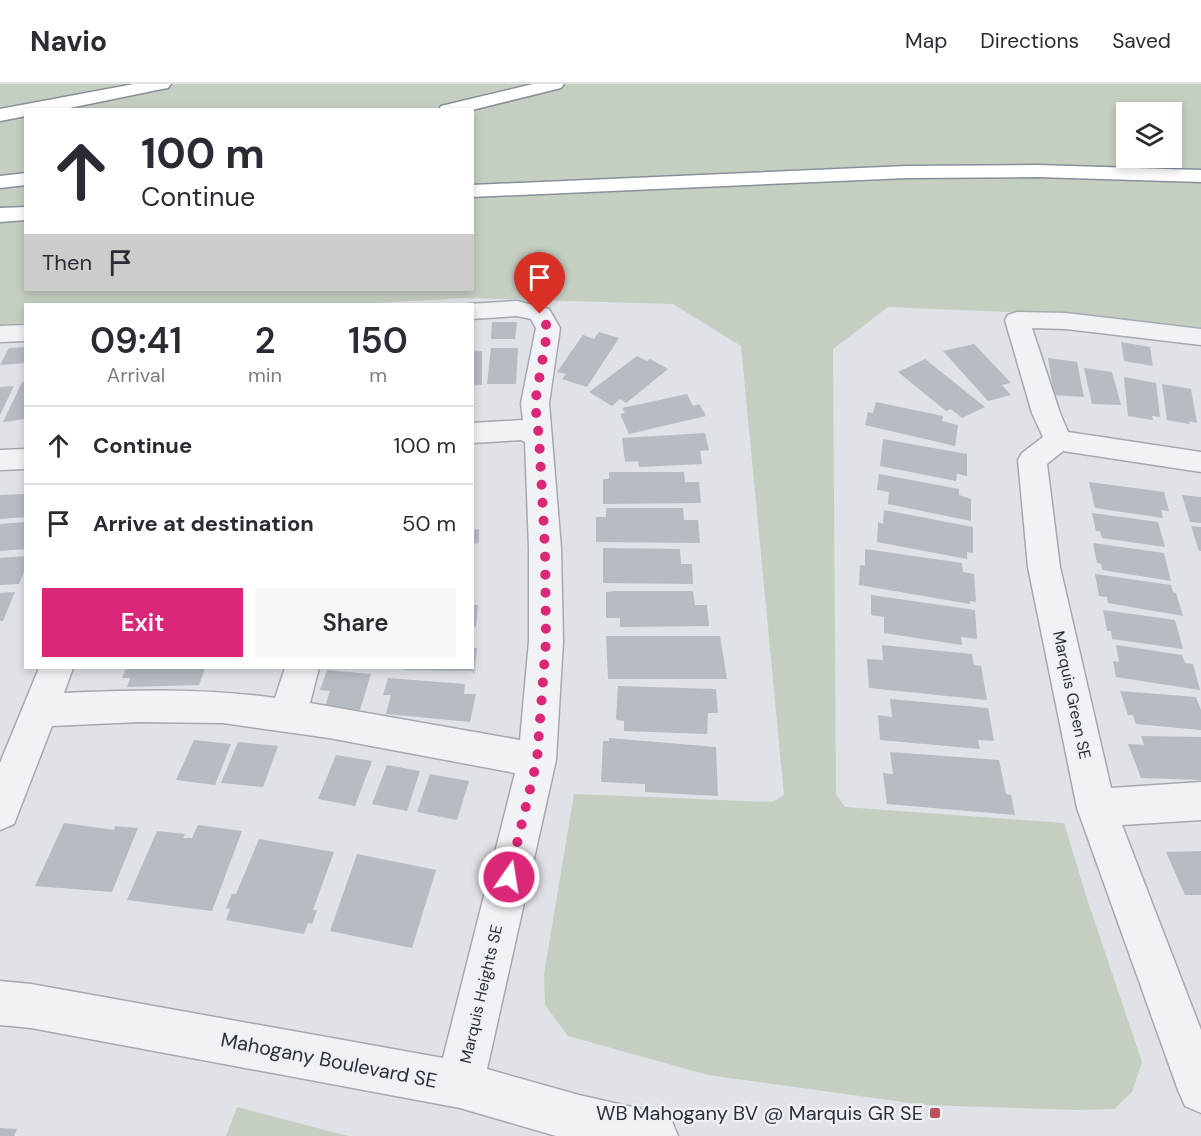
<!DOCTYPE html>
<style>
body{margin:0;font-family:"DM Sans",sans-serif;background:#f7f7f7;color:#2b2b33;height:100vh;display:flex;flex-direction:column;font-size:22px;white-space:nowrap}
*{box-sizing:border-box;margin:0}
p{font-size:20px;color:#7c7c81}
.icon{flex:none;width:33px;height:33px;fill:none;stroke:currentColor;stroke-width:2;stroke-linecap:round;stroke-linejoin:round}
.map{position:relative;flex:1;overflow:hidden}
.drawer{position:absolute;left:24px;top:219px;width:450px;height:366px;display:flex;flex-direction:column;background:#fff;border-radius:0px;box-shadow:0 3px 9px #0003}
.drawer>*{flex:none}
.hud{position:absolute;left:24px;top:24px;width:450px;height:183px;border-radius:0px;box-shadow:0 3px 9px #0003;background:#fff;color:#2b2b33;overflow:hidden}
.tools{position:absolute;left:1116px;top:18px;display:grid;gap:12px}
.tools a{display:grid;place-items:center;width:66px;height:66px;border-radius:0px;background:#fff;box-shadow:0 3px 9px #0003;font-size:30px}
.pin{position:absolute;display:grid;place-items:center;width:51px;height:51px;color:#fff;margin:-62px -26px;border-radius:50% 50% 50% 0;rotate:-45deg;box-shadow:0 0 6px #0007}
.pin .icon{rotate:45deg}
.me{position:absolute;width:66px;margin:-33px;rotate:13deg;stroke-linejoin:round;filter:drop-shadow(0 0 4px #0008)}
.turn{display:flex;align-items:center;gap:21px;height:126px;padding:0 18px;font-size:27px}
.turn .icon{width:78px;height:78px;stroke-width:2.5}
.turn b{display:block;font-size:42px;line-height:51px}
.then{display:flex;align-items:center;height:57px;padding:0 18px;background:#0003;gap:12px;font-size:22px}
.eta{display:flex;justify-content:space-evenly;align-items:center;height:102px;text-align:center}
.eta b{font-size:36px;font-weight:600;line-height:42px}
.button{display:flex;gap:12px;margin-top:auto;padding:12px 18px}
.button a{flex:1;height:69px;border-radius:0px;background:#db2777;color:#fff;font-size:24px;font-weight:600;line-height:69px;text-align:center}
.button a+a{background:#f7f7f7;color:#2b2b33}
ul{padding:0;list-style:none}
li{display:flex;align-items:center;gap:18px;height:78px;padding:0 18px;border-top:2px solid #e1e1e2}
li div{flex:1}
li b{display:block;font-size:22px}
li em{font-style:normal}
header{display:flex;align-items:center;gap:36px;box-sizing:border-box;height:84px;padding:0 30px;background:#fff;border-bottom:2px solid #e1e1e2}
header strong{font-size:28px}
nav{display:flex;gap:33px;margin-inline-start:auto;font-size:21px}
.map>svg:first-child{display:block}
.green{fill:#c4cfc1;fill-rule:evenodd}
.building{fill:#b7bbc2}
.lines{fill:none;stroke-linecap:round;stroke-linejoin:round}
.minor-casing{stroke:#a5a9af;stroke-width:3}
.highway-casing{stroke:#888f9b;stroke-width:3}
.minor{fill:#f1f2f5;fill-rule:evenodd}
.highway{fill:#fff;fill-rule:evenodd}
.route{stroke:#db2777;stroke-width:10;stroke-dasharray:0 18}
.poi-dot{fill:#be5160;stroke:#eef0f4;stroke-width:2}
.labels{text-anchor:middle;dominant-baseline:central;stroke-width:5;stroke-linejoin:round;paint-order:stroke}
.street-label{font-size:16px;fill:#2a303b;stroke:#eef0f4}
.near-street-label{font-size:20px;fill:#2a303b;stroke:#eef0f4}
.near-poi-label{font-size:20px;fill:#2a303b;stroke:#eef0f4;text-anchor:end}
</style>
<header>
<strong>Navio</strong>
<nav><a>Map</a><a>Directions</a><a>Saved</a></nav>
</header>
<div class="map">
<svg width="1201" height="1052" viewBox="0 0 1201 1052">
<rect width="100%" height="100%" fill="#dfe2e6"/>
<!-- green -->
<g class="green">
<path d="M0,0H1201V248L1103,232L888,223L833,265L836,710L845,723L1064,739L1087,815L1142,978L1132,1008L1114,1025L1079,1026L925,1021L708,991L568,952L545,921L544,890L574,710L773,718L784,711L741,262L673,220L465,214L359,220H26L25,239L0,241ZM26,26H472V206H26ZM1126,28H1172V74H1126Z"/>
<path d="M237,1023L348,1052H226Z"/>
</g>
<!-- building -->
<g class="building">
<path d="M492,238H517L515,255H491Z"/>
<path d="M599,248L619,254L587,303L562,295L566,290L557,288L583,251L594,255Z"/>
<path d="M1121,258L1150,263L1153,282L1124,277Z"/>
<path d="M974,260L1011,299L1002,301L1011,311L988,317L943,267Z"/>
<path d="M26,263V279L0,281L9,264Z"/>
<path d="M491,264H518L516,300H487Z"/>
<rect x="472" y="267" width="10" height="34"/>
<path d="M637,272L647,277L650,275L668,285L626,319L620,315L612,322L589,308Z"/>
<path d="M1048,274L1077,278L1084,313L1054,311Z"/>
<path d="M925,275L985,323L962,334L951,325L946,327L898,288Z"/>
<path d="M1084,284L1112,288L1121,321L1092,320Z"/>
<path d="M1124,293L1156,299L1160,333L1152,332L1153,336L1128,332Z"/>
<path d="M22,298H26V335L3,338Z"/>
<path d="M1162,300L1191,305L1197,339L1189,337L1190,340L1167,336Z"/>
<path d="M14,302L0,331V303Z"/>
<path d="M687,310L693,322L699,320L706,332L629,350L620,330L625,329L622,324Z"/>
<path d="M876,318L943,332L942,337L958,341L955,362L865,341L868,328L873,329Z"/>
<path d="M705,349L709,366L700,367L702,380L639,383L638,377L625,378L622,354Z"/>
<path d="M883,355L967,370V392L957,390L956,397L880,382Z"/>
<path d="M609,388H684L685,398H699L701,419L603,420V395H609Z"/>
<path d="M879,390L959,405V411L971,415V437L888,420L889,408L877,406Z"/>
<path d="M1089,398L1164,408L1169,427L1161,426L1163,434L1095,424Z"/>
<path d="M26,410V433L0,435V411Z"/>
<path d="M1182,411L1201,413V439L1190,438Z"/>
<path d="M606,424H683L684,436H698L700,459L596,458V433H606Z"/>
<path d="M884,426L973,443V469L967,468V475L877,458L878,438L883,440Z"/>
<path d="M1092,429L1158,438L1165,463L1102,454L1100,447H1096Z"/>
<path d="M26,438V465L0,467V440Z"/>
<path d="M1191,442L1201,443V467H1199Z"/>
<path d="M479,445V459L472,460V446Z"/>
<path d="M1093,459L1164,469L1171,497L1102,486L1101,480L1097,479Z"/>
<path d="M603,464L680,465L681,480H692L693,500L603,499Z"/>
<path d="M865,465L962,479L963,488L974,490L976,518L970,517V520L859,501L860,481L865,482Z"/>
<path d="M26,472V483L19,500L0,501V474Z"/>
<path d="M1095,490L1171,501L1173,508L1176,509L1183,532L1108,519L1107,513L1099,512Z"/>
<path d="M615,507H693L695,521H707L709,542L620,543V534H606V508Z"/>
<path d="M15,508L3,537H0V509Z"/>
<path d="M871,511L975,526L977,555L961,553L962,561L884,549V533L871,531Z"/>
<path d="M472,521H478L476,543H472Z"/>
<path d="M1103,526L1175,536L1183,565L1112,555L1111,547H1107Z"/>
<path d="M606,552H720L727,595H608Z"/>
<path d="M882,561L972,570L974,581L981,582L987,616L869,604L867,575L883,576Z"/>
<path d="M1116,561L1182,571L1185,579L1193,580L1200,606L1116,593L1113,577L1119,578Z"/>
<path d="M472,564H477L474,590L472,587L404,586V584H472Z"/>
<path d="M126,584H205L199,601L127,603L130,594H122Z"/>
<path d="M327,586L371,590L360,626L325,623L330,607L320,606Z"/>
<path d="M388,594L465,600L464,610H476L470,638L386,630L391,611H383Z"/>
<path d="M618,602L716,605L718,629H708L707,650L624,647V637L617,636L616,634Z"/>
<path d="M1120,607L1196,613L1201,626V646L1136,640L1133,631H1128Z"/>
<path d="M890,615L988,624L994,657L978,656L980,665L880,656L878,631L892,633Z"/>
<path d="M1141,652L1201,653V696L1141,694L1128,660L1144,661Z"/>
<path d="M609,654L716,663L718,712L645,708V700L601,698L603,657H609Z"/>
<path d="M194,656L231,660L215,701L176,696Z"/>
<path d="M238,658L278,662L263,703L221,699Z"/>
<path d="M890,668L999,676L1006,710L1011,711L1015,731L887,720L883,689L893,690Z"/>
<path d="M336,671L372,677L355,722L318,715Z"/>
<path d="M387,681L420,687L407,727L372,720Z"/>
<path d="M430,690L469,697L457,736L417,728Z"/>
<path d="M64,739L114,746L115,742L138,744L112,808L35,802Z"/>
<path d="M198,741L242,747L212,827L127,816L157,747L185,750L183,754H192Z"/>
<path d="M259,755L334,768L313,826H317L312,840L308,839L304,850L226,836L230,825L226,824L232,810H236Z"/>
<path d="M1201,767V811H1185L1166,768Z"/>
<path d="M357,770L436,786L412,864L330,847Z"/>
<path d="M0,1044L17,1045L14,1052H0Z"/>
</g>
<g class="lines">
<!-- minor casing -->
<g class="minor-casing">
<g id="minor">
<path d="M517,217L549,225L560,244L549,319L561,464L563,557L556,676L487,985L579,1011L654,1028L671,1035L678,1052H556L460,1024L31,944L0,941V897L31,900L443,974L515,689L329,654L223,639L139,638L52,642L14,740L0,746V679L39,584H73L64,609C136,606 204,604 275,614L285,584H319L310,619L520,656L529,557V464L525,358L521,356L472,359V339L523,336L521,319L536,244L531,235L517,232L472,235V220H468Z"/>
<path d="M1017,228L1066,229L1201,245V261L1066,245L1032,244L1060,329L1068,348L1201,368V388L1063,367L1047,380L1060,483L1111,704L1201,698V736L1122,741L1201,946V1029L1185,1022L1178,1006L1077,724L1028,483L1018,376L1022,369L1043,353L1032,329L1005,236L1008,231Z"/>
<path d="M26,241V257L0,258V242Z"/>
<path d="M26,365V385L0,386V366Z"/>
</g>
</g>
<!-- highway casing -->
<g class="highway-casing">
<g id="highway">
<path d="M134,0H171L168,4L162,5L60,26H26V32L0,37V25Z"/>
<path d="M533,0H564L561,4L472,26H439L441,22Z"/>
<path d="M1037,81L1201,86V98L1037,93L907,94L472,113V101L907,82Z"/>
<path d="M26,89V101L0,104V92Z"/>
<path d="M26,123V136L0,138V124Z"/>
</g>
</g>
<!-- minor -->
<use href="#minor" class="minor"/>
<!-- highway -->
<use href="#highway" class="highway"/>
</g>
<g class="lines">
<!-- route -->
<path class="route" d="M509,793L537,676L546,557L545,464L539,353L535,319L548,244L540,230"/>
</g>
<!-- markers -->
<rect class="poi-dot" x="929" y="1023" width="12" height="12" rx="3"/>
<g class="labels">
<!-- street labels -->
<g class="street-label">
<text transform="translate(1072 611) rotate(78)">Marquis Green SE</text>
<text transform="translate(481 910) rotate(-77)">Marquis Heights SE</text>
</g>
<!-- near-street labels -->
<g class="near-street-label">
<text transform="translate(329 976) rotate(11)">Mahogany Boulevard SE</text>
</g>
<!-- near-poi labels -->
<g class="near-poi-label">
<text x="923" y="1029">WB Mahogany BV @ Marquis GR SE</text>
</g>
</g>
</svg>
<div class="tools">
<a><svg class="icon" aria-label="layers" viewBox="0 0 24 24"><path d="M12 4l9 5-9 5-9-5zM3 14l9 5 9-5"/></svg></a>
</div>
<div class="pin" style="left:540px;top:230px;background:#d93025"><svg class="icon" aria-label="arrive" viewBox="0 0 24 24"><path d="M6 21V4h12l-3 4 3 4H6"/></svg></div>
<svg class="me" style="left:509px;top:793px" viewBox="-20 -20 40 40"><circle r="17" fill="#db2777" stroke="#fff" stroke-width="3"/><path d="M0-11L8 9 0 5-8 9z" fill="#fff"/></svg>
<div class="hud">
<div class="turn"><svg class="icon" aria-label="ahead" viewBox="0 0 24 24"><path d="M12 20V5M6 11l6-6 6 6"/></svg><div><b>100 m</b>Continue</div></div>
<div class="then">Then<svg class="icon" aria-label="arrive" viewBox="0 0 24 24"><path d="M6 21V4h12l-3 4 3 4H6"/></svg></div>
</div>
<section class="drawer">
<div class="eta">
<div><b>09:41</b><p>Arrival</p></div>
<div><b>2</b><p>min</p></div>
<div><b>150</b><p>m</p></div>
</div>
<ul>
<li><svg class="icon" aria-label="ahead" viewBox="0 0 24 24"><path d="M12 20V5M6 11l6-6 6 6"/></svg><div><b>Continue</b></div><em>100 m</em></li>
<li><svg class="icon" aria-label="arrive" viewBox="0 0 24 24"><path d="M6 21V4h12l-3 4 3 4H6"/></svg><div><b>Arrive at destination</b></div><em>50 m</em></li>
</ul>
<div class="button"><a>Exit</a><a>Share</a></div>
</section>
</div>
